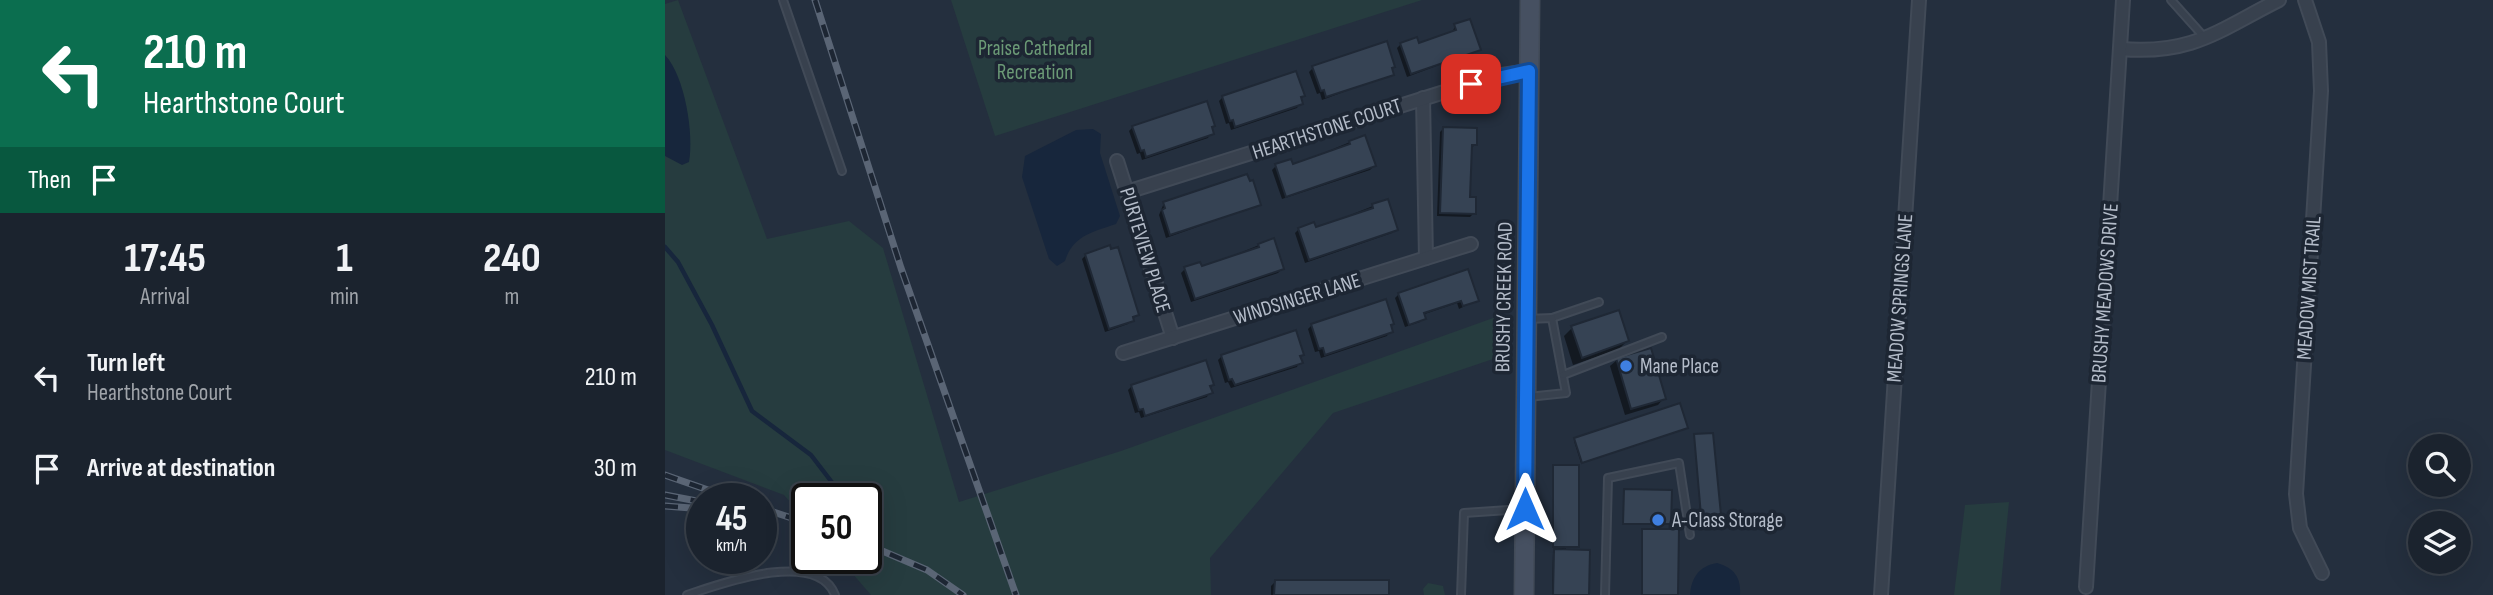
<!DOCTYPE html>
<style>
body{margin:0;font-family:"Sofia Sans Condensed",sans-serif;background:#282f3a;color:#f1f3f6;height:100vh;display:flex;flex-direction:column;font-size:26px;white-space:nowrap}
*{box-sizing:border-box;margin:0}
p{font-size:23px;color:#a0a4aa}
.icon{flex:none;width:38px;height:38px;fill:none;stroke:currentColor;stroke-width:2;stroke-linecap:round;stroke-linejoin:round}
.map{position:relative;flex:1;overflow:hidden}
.side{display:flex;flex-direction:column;background:#1b232e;width:665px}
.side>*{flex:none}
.banner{background:#0b6e4f;color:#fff;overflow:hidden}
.fabs{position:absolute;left:1743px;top:434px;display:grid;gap:14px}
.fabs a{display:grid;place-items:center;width:63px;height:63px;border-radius:50%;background:#1b232e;box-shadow:0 7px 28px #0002,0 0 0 2px #39404a;font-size:35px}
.speed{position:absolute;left:21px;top:483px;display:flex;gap:14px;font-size:35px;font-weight:700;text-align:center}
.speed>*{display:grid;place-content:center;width:91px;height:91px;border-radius:50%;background:#1b232e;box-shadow:0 7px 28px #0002,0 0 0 2px #39404a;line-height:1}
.speed small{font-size:18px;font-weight:400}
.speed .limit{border:4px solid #111;border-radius:10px;background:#fff;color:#111}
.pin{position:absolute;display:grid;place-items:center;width:60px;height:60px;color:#fff;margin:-30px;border-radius:14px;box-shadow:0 4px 10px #0006}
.me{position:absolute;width:77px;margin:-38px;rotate:0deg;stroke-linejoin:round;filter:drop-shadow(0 0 5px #0008)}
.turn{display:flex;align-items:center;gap:24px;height:147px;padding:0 28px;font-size:32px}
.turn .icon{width:91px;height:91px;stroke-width:2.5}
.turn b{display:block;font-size:49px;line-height:60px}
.then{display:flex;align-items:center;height:66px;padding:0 28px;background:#0003;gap:14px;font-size:26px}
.eta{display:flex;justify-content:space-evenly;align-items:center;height:119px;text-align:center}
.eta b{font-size:42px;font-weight:700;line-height:49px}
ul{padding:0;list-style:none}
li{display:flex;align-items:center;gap:21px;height:91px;padding:0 28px}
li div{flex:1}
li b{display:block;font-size:26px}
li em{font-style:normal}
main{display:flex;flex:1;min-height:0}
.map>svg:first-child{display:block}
.green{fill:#263c3f}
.water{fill:#17263c}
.shadow{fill:#0007}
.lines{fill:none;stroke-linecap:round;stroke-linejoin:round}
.stream{stroke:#17263c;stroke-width:4.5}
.building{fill:#364354;stroke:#1f2835;stroke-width:2}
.service-casing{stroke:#414a57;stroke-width:10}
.minor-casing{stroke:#414a57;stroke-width:16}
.secondary-casing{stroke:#414a57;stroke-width:21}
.service{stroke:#38414e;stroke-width:6}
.minor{stroke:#38414e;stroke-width:12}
.secondary{stroke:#465061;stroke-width:18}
.rail-casing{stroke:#5a6575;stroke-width:7}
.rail{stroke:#1d2633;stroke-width:4.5;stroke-dasharray:13;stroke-linecap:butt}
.route-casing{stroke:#114b97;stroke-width:18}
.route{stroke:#1a73e8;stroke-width:12}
.shop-dot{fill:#3f7fe0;stroke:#1d2633;stroke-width:2.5}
.labels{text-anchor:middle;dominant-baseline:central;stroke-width:7;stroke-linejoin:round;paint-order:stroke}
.park-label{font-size:21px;fill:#6b9a76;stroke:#1d2633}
.street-label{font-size:21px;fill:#b4bcc9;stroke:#1d2633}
.poi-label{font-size:21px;fill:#b4bcc9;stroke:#1d2633;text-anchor:start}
</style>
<main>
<section class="side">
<div class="banner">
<div class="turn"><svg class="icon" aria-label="left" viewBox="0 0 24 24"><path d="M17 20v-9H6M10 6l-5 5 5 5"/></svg><div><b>210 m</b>Hearthstone Court</div></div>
<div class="then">Then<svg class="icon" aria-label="arrive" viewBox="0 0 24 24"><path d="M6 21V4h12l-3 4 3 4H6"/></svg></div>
</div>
<div class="eta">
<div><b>17:45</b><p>Arrival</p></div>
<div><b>1</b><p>min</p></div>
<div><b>240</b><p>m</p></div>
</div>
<ul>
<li><svg class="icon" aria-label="left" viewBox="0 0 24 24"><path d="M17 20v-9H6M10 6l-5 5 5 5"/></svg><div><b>Turn left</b><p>Hearthstone Court</p></div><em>210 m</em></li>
<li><svg class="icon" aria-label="arrive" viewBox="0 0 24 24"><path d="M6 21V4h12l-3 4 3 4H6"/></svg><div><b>Arrive at destination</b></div><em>30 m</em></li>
</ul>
</section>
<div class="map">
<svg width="1828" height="595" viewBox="0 0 1828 595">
<rect width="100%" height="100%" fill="#242f3e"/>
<!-- green -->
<g class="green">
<path d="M13,0L102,239L184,221L218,248L294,502L456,451L831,317L834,357L668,413L545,558L546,595H206L174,558H201V499H142V521L119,495L0,450V4Z"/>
<path d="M286,0H757L330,136Z"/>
<path d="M1344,502L1335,595H1289L1300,505Z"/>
<path d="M763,583L778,586L780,595H759L758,589Z"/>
</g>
<!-- water -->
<g class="water">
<path d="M0,55C20,76 29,134 24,162L17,165L0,156Z"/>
<path d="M428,129L436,134L435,153L455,216L451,224C427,232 408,236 400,261L392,266L384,259L357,177L360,156L411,130Z"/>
<path d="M1052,563C1069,568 1076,577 1075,595H1025C1026,578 1034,566 1052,563Z"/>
</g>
<!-- shadow -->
<g class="shadow">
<path d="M790,26L814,50L742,77L732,48L736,44L753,45L787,33Z"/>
<path d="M648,68L725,69L727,74L657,100L655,93L652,94L644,72Z"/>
<path d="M638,96L632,108L566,130L564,123L561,124L554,101L558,97Z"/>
<path d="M548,126L543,138L477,160L475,153L472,154L464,131L468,127Z"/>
<path d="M779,128L810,145L805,149L804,199L809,213L805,217L772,216L775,132Z"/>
<path d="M685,142L709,166L705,170L617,199L607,170L611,166H627Z"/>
<path d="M499,203L594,205L501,238L494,215Z"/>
<path d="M708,206L731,229L727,233L640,263L630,233L634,229H650Z"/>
<path d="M594,245L617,269L613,273L526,302L516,273L520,269H536Z"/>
<path d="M421,255L472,314L463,324L440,332L417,259Z"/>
<path d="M734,294L812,300L794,309L792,303L757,315L755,322L740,327L730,298Z"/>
<path d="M727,324L722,336L656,358L654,351L650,352L643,329L647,325Z"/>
<path d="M907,328L962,341L954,349L908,365L899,336Z"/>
<path d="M637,354L632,367L566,388L563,382L560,383L553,360L557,356Z"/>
<path d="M952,360L999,398L993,405L960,415L945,366Z"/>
<path d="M547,385L542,397L476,418L474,412L470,413L463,390L467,386Z"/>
<path d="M1021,428L916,463L909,441L910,440Z"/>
<path d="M1030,436L1055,524L1053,526L1036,527Z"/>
<path d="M889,467L912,546L901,548V551L922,595H887L888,552L893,548H887Z"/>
<path d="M960,491L1005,524L958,525Z"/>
<path d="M978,531L1011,595H976Z"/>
<path d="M610,582L723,595H606V586Z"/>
</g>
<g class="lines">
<!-- stream -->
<path class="stream" d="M0,247L13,262L47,325L87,411L146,455L169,485"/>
</g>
<!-- building -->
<g class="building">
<path d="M805,19L816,50L746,74L735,43L752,37L754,43L791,30L789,24Z"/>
<path d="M722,41L730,67L727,68L729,75L661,97L659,90L656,91L647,66Z"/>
<path d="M631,71L640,96L636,97L638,104L570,127L568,120L565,121L557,96Z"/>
<path d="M542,101L550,126L547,127L549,134L481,157L479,150L476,151L467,126Z"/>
<path d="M778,127L812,128V145H807L805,197H811V214L775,213Z"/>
<path d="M700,135L711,166L621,197L610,164L626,159L628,164L685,144L684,141Z"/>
<path d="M582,174L585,181L588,180L596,205L505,235L497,210L500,208L498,202Z"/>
<path d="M723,199L733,230L644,260L633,228L649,222L651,227L708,208L707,204Z"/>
<path d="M609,238L619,269L530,299L519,267L535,262L537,266L594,247L593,244Z"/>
<path d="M445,245L446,249L453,247L474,315L468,317L469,321L444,329L420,254Z"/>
<path d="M803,269L814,301L798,306L796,301L759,313L761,319L744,325L733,293Z"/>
<path d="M721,299L729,324L726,325L728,332L660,355L658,348L654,349L646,324Z"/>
<path d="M954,310L964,341L917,358L906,326Z"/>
<path d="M631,330L639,355L635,356L638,363L570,385L567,379L564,380L556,355Z"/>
<path d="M986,348L1001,399L966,409L951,358Z"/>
<path d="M541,360L549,385L545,386L548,393L480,416L478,409L474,410L466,385Z"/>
<path d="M1015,403L1023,428L917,463L909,438Z"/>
<path d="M1048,433L1057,525L1037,527L1029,434Z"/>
<rect x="888" y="465" width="26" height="82"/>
<path d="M959,489L1007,490L1006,524H958Z"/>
<path d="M977,529H1014L1013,595H977Z"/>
<path d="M889,549L925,550L924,595H888Z"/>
<path d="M610,580H724V595H609Z"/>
</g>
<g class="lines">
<!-- service casing -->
<g class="service-casing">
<g id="service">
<path d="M118,0L177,171"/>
<path d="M1506,0L1540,38"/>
<path d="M887,318L934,302"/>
<path d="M862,319L887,318L901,393L863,397"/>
<path d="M898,375L997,337"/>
<path d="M22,595C55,584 152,548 170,595"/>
<path d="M796,595L799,513L858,509"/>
<path d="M940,595L943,478L1014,463L1025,535"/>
</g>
</g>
<!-- minor casing -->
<g class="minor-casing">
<g id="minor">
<path d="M1640,0L1654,42L1656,91L1631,494L1635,528L1657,573"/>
<path d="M1456,49C1528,55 1554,30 1614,0"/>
<path d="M758,98L761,258"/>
<path d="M452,161L508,338"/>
<path d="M462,192L830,76L864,71"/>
<path d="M458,353L806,244"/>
<path d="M1421,587L1458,0"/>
<path d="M1216,595L1254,0"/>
</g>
</g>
<!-- secondary casing -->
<g class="secondary-casing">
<path id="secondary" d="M859,595L865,0"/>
</g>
<!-- service -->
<use href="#service" class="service"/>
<!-- minor -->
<use href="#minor" class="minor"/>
<!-- secondary -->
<use href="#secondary" class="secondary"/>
<!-- rail casing -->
<g class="rail-casing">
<g id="rail">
<path d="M150,0L236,268L351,595"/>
<path d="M0,475L69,499"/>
<path d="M0,495L37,502"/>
<path d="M0,506L26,508"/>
<path d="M96,508L142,523"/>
<path d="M201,544L262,570L298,595"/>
</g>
</g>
<!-- rail -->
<use href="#rail" class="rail"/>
</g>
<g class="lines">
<!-- route casing -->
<g class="route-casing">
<path id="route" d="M806,84L864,71L860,509"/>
</g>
<!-- route -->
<use href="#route" class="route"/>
</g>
<!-- markers -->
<g class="shop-dot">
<circle cx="961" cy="366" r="7"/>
<circle cx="993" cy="520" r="7"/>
</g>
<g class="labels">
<!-- park labels -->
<g class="park-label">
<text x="370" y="48">Praise Cathedral<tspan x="370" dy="24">Recreation</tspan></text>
</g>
<!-- street labels -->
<g class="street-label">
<text transform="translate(662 129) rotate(-18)">HEARTHSTONE COURT</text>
<text transform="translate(480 250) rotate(73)">PURTEVIEW PLACE</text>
<text transform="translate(1644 288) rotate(-86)">MEADOW MIST TRAIL</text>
<text transform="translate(1440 293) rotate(-86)">BRUSHY MEADOWS DRIVE</text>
<text transform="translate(839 297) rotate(-89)">BRUSHY CREEK ROAD</text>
<text transform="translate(1235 298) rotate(-86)">MEADOW SPRINGS LANE</text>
<text transform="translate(632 299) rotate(-17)">WINDSINGER LANE</text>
</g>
<!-- poi labels -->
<g class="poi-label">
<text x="975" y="366">Mane Place</text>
<text x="1007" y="520">A-Class Storage</text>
</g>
</g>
</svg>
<div class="fabs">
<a><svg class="icon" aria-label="search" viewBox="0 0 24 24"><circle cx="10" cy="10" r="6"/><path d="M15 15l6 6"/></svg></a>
<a><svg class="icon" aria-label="layers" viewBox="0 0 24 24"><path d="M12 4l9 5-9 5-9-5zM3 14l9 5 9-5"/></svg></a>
</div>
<div class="speed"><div>45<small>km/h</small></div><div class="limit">50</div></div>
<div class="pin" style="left:806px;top:84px;background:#d93025"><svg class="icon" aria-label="arrive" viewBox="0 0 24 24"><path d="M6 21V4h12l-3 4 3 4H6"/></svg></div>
<svg class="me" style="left:860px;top:509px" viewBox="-20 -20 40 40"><path d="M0-17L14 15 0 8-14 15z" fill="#1a73e8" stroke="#fff" stroke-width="4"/></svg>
</div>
</main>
